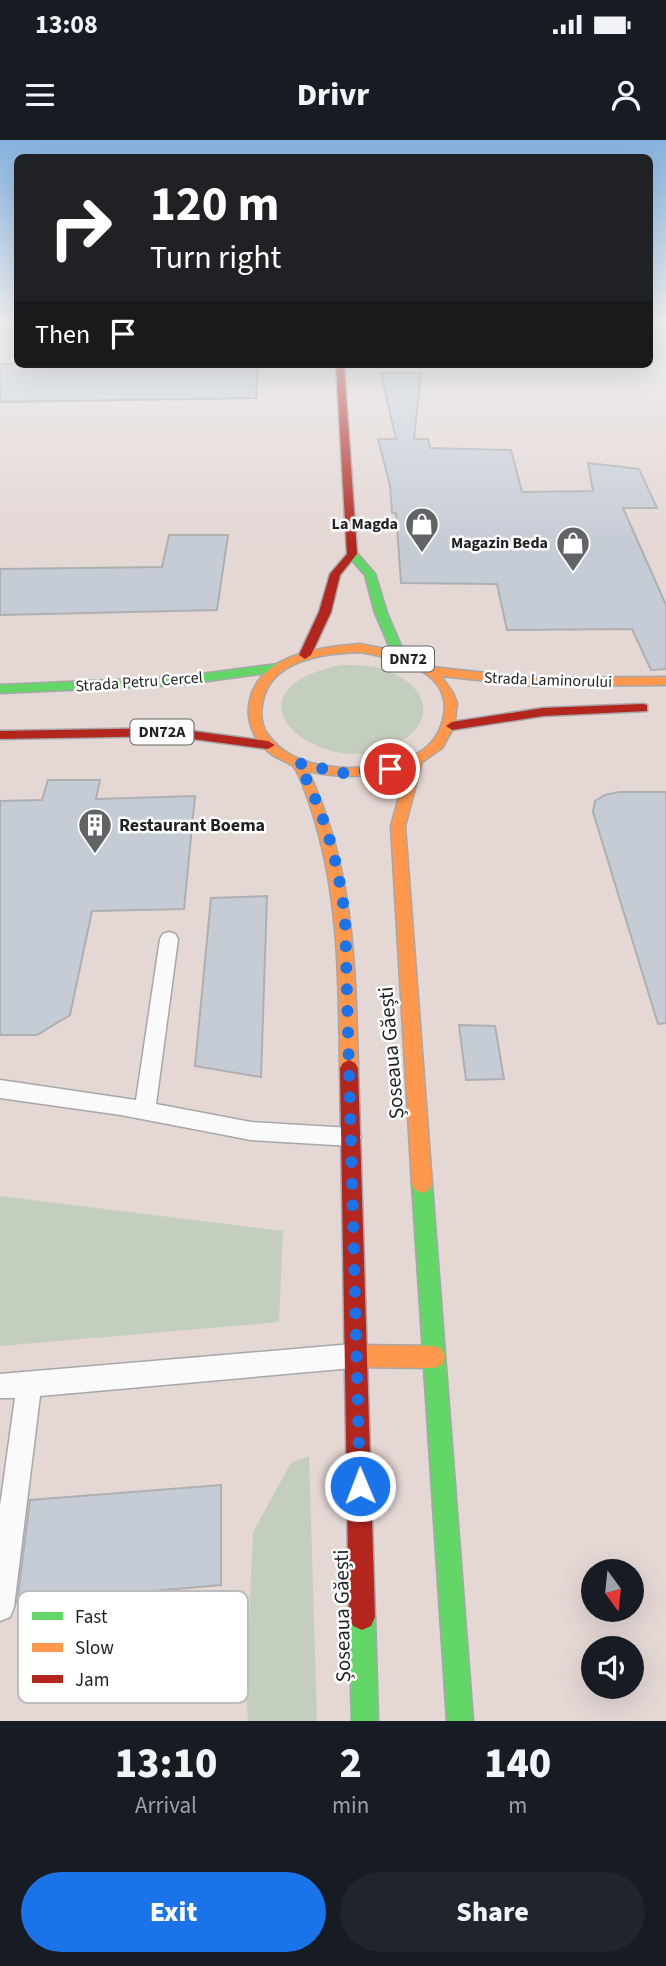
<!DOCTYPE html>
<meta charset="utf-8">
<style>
body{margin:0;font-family:"Source Sans 3",sans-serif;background:#20242c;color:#f1f3f6;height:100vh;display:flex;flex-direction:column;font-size:26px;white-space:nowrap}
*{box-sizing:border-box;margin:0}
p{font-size:23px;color:#9ea1a6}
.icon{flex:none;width:38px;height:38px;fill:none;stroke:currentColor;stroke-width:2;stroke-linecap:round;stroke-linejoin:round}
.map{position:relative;height:1581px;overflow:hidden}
.side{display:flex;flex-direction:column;background:#171b24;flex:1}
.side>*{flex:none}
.hud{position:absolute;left:14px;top:14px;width:639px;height:214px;border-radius:10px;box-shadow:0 7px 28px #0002;background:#202124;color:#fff;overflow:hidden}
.needle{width:46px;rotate:165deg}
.controls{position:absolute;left:581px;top:1419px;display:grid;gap:14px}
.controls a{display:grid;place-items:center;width:63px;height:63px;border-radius:50%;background:#171b24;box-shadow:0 7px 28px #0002;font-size:35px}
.pin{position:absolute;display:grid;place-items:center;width:60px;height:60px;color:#fff;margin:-30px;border:4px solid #fff;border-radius:50%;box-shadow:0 2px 7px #0007}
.me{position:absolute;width:77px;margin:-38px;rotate:359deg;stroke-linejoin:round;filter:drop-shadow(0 0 5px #0008)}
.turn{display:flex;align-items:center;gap:24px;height:147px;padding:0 21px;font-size:32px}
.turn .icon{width:91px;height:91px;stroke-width:2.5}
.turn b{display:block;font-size:49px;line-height:60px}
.then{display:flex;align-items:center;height:66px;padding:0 21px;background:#0003;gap:14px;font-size:26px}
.eta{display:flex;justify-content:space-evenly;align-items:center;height:119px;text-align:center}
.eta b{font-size:42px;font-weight:800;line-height:49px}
.primary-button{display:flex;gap:14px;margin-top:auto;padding:14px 21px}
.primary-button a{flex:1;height:80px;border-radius:42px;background:#1a73e8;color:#fff;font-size:28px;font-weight:800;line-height:80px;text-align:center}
.primary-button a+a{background:#20242c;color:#f1f3f6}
.status{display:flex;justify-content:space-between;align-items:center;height:49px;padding:0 35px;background:#171b24;direction:ltr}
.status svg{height:19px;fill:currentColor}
header{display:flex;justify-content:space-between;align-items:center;height:91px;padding:0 21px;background:#171b24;font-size:32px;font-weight:800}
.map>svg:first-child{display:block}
.industrial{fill:#e4d7d4;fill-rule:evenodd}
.green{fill:#c4cebe}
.building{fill:#c6ccd6;stroke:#aeafb1;stroke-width:2}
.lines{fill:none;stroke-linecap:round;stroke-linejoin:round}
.lane-casing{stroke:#a6a7a9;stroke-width:3}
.fast-casing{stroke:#a6a7a9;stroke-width:3}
.slow-casing{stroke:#a6a7a9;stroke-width:3}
.jam-casing{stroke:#a6a7a9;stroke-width:3}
.lane{fill:#fafafb;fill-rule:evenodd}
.fast{fill:#63d668;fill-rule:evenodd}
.slow{fill:#ff974d;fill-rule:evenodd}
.jam{fill:#b3261e;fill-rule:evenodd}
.route{stroke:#1a73e8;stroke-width:12;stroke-dasharray:0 21.6}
.labels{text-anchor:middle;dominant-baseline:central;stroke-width:5;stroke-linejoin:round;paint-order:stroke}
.far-poi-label{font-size:16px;font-weight:bold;fill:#1f2022;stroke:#fff;text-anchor:end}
.shield{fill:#fff;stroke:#626364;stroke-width:2}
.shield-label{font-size:16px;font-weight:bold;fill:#1f2022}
.far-street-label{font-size:16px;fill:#1f2022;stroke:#fff}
.poi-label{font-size:18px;font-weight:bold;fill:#1f2022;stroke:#fff;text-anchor:start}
.near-street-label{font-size:21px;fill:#1f2022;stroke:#fff}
.key{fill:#fff;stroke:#bcbcbd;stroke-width:2}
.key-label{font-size:19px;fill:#1f2022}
</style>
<div class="status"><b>13:08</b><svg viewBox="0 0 49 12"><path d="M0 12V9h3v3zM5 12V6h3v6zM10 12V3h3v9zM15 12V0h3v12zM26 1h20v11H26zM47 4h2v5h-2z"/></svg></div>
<header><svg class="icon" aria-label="menu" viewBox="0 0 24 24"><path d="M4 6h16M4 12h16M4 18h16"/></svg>Drivr<svg class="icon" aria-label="person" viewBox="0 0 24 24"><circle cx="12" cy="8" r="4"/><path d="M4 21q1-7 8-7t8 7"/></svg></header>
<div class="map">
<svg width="666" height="1581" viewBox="0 0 666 1581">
<rect width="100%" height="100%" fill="#dee0e3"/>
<!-- industrial -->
<path class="industrial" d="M0,182H17L18,224H649V182H666V1581H0ZM593,1432H632V1470H593ZM593,1508H632V1547H593Z"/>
<!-- green -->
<g class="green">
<path d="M341,525C355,525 369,525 383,529C421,541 441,575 402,601C330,649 207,553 341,525Z"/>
<path d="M0,1056L283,1091L279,1182L0,1206Z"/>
<path d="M309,1316L317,1581H248L246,1546L253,1392L291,1323Z"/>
</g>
<!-- building -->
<g class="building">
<path d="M0,224H258L256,258L0,262Z"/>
<path d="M381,233H421L414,299H428L430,308L511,310L522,352L593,351L588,323L639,329L657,368H623L666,465V529L651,530L632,489L507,490L497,444L401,443L396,373H392L390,346L378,299H396Z"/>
<path d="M169,395H228L217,470L0,475V429L162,427Z"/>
<path d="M48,640H100L96,659L195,656L184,769L92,771L70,875L37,895H0V661L42,660Z"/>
<path d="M619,652H666V883L658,884L593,672L595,661L605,655Z"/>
<path d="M267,756L261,937L195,926L211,758Z"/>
<path d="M459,885L495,886L504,939L466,940Z"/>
<path d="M221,1345V1445L17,1463L30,1360Z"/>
</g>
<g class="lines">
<!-- lane casing -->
<g class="lane-casing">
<g id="lane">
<path d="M169,792L175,794L178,799L156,964L251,982L351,988L358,990L361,997L358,1004L351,1006L251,1000L121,975L0,958V940L136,960L160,799L163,794Z"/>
<path d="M353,1204L362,1207L365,1216L362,1225L353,1228L40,1256L14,1467L10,1477L0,1481V1366L15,1258H0V1234Z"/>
</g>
</g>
<!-- fast casing -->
<g class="fast-casing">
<g id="fast">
<path d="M348,412H356L375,434L387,473L405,515L403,518H395L393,515L375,473L365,435L348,416Z"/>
<path d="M278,524L282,525V531L178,545L0,553V545L178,537Z"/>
<path d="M422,1035L429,1038L432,1044L473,1581H447L412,1044L415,1038Z"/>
<path d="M362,1464L371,1468L375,1477L378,1581H352L349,1477L353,1468Z"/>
</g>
</g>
<!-- slow casing -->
<g class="slow-casing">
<g id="slow">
<path d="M360,504L406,513L432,527L534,538L666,537V545L534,546L441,536L453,553L457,563L454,587L442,608L422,622L405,686L432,1044L429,1050L422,1053L415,1050L412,1044L391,686L407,628C373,637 343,639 308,631C354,728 355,823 358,928L355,933L349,936L343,933L340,928C339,838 339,750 310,665C307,656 298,631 293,626C288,622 279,619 274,616C257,605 247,586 249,566C255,515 319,507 360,504ZM360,512C394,518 456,530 443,580C439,596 428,609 413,616C373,633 298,636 269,596C262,588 260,576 262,566C267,520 324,513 360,512Z"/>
<path d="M357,1205L434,1206L442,1209L445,1217L442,1225L434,1228L357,1227L349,1224L346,1216L349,1208Z"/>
</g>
</g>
<!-- jam casing -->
<g class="jam-casing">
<g id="jam">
<path d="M336,224H344L357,414L340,435L331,472L311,515L305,519L299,515L319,472L330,434L347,414Z"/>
<path d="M643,564L647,565V571L543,576L452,590L446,586L452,582L543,568Z"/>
<path d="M170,588L268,601L275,605L268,609L170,596L0,599V591Z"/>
<path d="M349,920L355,923L358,928L375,1477L371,1486L362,1490L353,1486L349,1477L340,928L343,923Z"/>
</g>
</g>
<!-- lane -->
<use href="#lane" class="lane"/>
<!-- fast -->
<use href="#fast" class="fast"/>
<!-- slow -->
<use href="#slow" class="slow"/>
<!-- jam -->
<use href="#jam" class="jam"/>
</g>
<!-- sky -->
<linearGradient id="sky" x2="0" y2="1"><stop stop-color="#86b3df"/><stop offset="0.45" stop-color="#f0f1f2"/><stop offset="1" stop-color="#f0f1f2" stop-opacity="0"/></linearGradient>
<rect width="666" height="403" fill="url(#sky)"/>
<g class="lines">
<!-- route -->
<path class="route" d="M360,1346L345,777C338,721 325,673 298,623L342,633L390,629"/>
</g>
<!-- icons -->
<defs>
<g id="shop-pin" transform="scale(1.75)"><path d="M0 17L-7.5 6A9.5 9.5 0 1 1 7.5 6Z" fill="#626366" stroke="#fff"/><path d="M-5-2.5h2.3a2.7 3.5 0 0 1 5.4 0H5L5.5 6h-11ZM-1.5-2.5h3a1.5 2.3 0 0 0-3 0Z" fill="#fff"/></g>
<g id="building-pin" transform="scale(1.75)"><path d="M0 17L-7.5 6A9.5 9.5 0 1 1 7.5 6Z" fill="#626366" stroke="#fff"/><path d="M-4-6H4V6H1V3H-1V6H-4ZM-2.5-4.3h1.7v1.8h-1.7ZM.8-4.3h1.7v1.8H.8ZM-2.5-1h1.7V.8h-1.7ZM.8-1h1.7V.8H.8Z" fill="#fff"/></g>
</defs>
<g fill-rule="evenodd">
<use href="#shop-pin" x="422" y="384"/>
<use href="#shop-pin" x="573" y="403"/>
<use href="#building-pin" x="95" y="685"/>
</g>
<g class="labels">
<!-- far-poi labels -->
<g class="far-poi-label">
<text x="398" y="384">La Magda</text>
<text x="548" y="403">Magazin Beda</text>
</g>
<!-- shield labels -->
<g class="shield">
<rect x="382" y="506.5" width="52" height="25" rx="5"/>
<rect x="130.5" y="579.5" width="63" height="25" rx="5"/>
</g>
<g class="shield-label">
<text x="408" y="519">DN72</text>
<text x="162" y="592">DN72A</text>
</g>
<!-- far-street labels -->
<g class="far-street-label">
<text transform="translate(548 540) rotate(2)">Strada Laminorului</text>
<text transform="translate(139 542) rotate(-4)">Strada Petru Cercel</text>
</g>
<!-- poi labels -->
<g class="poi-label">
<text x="119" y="685">Restaurant Boema</text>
</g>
<!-- near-street labels -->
<g class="near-street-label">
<text transform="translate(391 913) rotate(-95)">Șoseaua Găești</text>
<text transform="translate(342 1476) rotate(-91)">Șoseaua Găești</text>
</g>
</g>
<!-- legend -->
<rect x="18" y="1451" width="230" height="112" rx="10" class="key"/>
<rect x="32" y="1472" width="31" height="8" fill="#63d668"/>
<rect x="32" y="1503" width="31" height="9" fill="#ff974d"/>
<rect x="32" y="1535" width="31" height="8" fill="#b3261e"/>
<g class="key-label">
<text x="75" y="1483">Fast</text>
<text x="75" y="1514">Slow</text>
<text x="75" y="1546">Jam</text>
</g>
</svg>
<div class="controls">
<a><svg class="needle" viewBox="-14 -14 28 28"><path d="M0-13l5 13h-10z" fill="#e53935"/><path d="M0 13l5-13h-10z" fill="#9ea1a6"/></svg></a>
<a><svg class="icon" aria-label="sound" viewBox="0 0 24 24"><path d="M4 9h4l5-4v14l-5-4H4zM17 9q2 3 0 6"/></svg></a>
</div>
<div class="pin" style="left:390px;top:629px;background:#d93025"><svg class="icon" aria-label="arrive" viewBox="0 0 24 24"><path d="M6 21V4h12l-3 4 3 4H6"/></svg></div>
<svg class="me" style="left:360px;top:1346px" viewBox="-20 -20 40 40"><circle r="17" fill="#1a73e8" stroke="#fff" stroke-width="3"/><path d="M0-11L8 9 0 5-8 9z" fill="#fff"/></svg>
<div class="hud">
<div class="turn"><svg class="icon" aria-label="right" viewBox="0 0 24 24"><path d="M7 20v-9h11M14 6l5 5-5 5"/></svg><div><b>120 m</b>Turn right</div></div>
<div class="then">Then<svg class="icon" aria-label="arrive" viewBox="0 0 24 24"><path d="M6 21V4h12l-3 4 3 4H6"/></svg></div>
</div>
</div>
<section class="side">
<div class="eta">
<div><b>13:10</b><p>Arrival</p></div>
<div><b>2</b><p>min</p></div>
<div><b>140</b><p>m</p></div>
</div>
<div class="primary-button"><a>Exit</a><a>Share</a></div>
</section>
